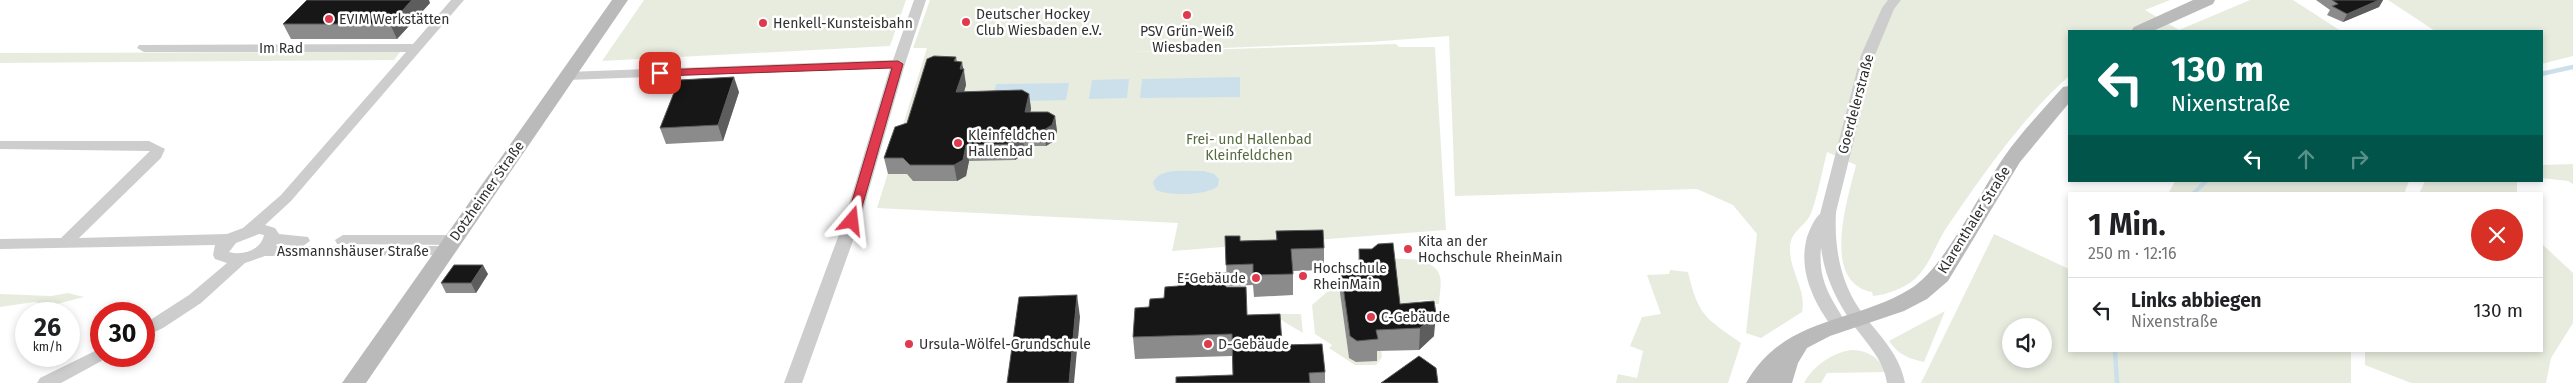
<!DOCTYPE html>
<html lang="de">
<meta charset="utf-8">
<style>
body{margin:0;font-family:"Fira Sans",sans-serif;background:#f2f2f2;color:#202124;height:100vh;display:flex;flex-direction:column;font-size:19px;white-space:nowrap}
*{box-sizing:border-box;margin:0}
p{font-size:16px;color:#757577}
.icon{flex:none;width:28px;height:28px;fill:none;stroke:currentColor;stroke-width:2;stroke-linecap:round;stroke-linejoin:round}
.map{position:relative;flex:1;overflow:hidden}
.details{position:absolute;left:2068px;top:192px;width:475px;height:160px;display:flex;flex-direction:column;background:#fff;border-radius:0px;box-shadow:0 2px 8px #0003}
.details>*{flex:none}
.top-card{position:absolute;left:2068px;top:30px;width:475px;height:152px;border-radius:0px;box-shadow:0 2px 8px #0003;background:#00695c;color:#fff;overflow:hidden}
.fabs{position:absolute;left:2002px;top:318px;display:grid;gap:10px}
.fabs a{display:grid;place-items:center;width:50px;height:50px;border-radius:50%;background:#fff;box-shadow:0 2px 8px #0003;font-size:25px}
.speed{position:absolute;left:15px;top:302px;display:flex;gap:10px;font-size:25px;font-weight:700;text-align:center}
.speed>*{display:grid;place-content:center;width:65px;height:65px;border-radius:50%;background:#fff;box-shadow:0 2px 8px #0003;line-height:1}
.speed small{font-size:12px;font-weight:400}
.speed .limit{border:8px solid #d22;background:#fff;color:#111}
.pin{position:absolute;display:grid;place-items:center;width:42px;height:42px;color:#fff;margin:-21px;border-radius:10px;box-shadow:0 2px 8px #0006}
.me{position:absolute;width:55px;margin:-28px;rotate:17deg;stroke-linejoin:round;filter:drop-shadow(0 0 4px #0008)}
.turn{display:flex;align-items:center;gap:18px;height:105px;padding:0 20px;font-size:22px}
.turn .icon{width:65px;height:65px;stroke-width:2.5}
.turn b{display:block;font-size:35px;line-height:42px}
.lanes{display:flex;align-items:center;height:48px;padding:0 20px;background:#0003;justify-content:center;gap:25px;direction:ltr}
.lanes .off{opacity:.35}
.round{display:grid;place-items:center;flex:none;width:52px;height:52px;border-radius:26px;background:#f2f2f2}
.summary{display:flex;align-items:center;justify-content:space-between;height:85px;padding:0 20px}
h1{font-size:30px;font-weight:700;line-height:38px}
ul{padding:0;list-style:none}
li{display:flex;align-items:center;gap:15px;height:65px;padding:0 20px;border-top:1px solid #e0e0e0}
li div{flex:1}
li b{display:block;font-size:19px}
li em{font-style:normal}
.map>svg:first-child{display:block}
.green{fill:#e7ecdf;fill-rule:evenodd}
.water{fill:#cce0eb}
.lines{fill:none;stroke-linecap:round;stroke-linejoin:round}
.stream{stroke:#cce0eb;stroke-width:4.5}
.minor{fill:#cdcdcd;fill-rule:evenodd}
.secondary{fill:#bababa;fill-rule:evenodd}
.wall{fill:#8b8b8b}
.shaded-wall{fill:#5d5d5d}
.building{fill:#171717;stroke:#5d5d5d}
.route{fill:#df3a4d;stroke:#912632}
.poi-dot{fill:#df3a4d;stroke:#fff;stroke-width:2}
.labels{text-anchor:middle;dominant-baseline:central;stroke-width:5;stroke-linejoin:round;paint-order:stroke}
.poi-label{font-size:14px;fill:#303030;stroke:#fff;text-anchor:start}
.street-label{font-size:14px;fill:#303030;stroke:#fff}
.park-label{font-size:14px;fill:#556b3f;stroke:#fff}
</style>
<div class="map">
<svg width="2573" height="383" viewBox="0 0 2573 383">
<rect width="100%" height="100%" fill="#fff"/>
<!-- green -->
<g class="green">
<path d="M644,0H906L890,46L602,61Z"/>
<path d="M930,0H2170L2145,10L2179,30L2250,0H2293L2341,31H2069V76C2022,118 1984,173 1949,224C1936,242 1931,264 1915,279C1905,288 1886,295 1873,296L1872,292C1820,282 1848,199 1856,165L1827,152C1823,167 1815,210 1808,219C1800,229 1790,234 1790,248C1789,270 1807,291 1802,312L1761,338L1746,333L1757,234L1733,205L1697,189L1455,196L1449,36L1369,42L1127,52L1396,44L1399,47H1435L1446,230L1172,251L1178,223L877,208L927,48H913Z"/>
<path d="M2388,0H2573V56L2541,64V31H2435Z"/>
<path d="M400,52L394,60L0,63V53Z"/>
<path d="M2573,164V184L2568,181L2541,178V165Z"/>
<path d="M2175,181H2409L2404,194H2168Z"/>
<path d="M2425,181H2517V194H2419Z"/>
<path d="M1994,234L2069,269V351H2351V383H1921ZM2011,326H2044V359H2011Z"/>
<path d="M2541,243L2573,273V323L2551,358L2546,383H2411L2365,365V351H2541Z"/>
<path d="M1420,260C1446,269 1441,280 1439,304H1435V300H1419V304H1398L1371,270H1357L1358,275L1340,293L1349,358L1373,344L1380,343L1382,357L1376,365H1355L1329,348L1332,345L1315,334L1312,305C1329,291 1346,273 1365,263C1379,257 1405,259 1420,260Z"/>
<path d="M1670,270L1688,272C1698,315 1705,318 1741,343L1728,383H1616L1618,374L1637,378L1643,351L1630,346L1642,317L1661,314L1647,275L1669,274Z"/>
<path d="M68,293L84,297L53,305L34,302L0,307V294L51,296Z"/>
<path d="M1945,311L1924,362C1907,358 1899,355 1889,341Z"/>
<path d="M1271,314H1301L1303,333Z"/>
<path d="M1851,350C1867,350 1879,357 1886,372L1827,373L1821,383H1804C1813,366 1832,353 1851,350Z"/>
</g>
<!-- water -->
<g class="water">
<path d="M1240,77V97L1140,98L1142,79Z"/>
<path d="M1129,79L1127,98L1089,99L1092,80Z"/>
<path d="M1069,83L1066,100L992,102L996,84Z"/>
<path d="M1204,171L1214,174L1219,179L1218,186C1206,196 1170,196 1156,190L1153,183C1159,166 1190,172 1204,171Z"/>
</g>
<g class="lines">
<!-- stream -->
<g class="stream">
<path d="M2541,74L2573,67"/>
<path d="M2193,194L2206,181"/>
<path d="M2115,351L2117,383"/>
</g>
<!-- minor -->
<g class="minor">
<path d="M451,0H464L291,201L265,225L275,228L279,234L308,237L310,241L303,246H446L452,247L454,251L452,255L265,256L245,263L201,303L163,328L144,337V324L189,295L227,263L215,259L213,255L215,245L0,249V239L61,238L150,151L0,149V141H149L165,149L161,158L79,238L227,234L243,228L281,195L406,52H144L137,48L139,45L413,44ZM259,234L264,235C261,250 243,256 229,252L236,243ZM277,244L297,246H276Z"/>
<path d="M914,0H926L905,64L860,221L802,383H784L844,221L890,68L567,80L560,76L567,72L893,60Z"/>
<path d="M1888,0H1901L1894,9L1875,55L1836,212C1834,250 1841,287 1866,318C1882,338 1900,356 1905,383H1887C1883,358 1866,343 1852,323C1836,300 1824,275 1821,247C1818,281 1830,296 1846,323L1844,327H1832C1813,301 1798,270 1807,237C1810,229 1814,219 1820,214L1861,55L1882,8Z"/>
<path d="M343,235H454L462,240L454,245L337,244L335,240Z"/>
<path d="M101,348V356H108L107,358L61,383H37L40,378Z"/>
</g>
<!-- secondary -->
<g class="secondary">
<path d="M612,0H628L366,383H342Z"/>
<path d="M2193,0H2215L2213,4L2153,31H2131L2134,27Z"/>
<path d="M2069,86V103L2020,162L1948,281L1927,299L1904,311L1830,336L1807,348L1798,363L1792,383H1746C1784,316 1853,324 1910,289C1945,268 1979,193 2004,157C2021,132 2043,110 2063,87Z"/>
</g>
</g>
<!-- wall -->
<g class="wall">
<path d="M2316,0H2383L2379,7L2343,22L2327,15L2330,10Z"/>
<path d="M430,3L397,39H291L283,24Z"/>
<path d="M956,57L957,61L964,69L966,85L964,92L1029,94L1031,109L1030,112L1055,116L1057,132L1054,141L1046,146H1024L1021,156L1015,160L969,161L966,176L957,181H913L907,174H888L884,158L907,123Z"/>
<path d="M739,92L723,141L666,144L660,128Z"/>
<path d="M1276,231L1324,248V270L1293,271V295L1254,297L1253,285L1227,286L1225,236L1240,241L1276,240Z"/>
<path d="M1359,249L1400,304L1434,336L1419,350L1377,351V361L1356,362L1349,358L1340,293L1341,272L1358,271Z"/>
<path d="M488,274L476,293H446L441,283Z"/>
<path d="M1226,287L1247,315L1282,345L1325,372V383H1176L1233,375L1232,356L1135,359L1133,337L1149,307L1164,298Z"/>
</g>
<!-- shaded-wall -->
<g class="shaded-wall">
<path d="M412,0H429L430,3L397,39L390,24Z"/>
<path d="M2379,0H2383L2379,7L2343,22L2347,14Z"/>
<path d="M962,62L966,85L959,108L956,92Z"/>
<path d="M734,77L739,92L723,141L718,125Z"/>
<path d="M1029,94L1031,109L1027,128L1025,112Z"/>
<path d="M1055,116L1057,132L1054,141L1046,146L1044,130Z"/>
<path d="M1021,130L1024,146L1021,156L1015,160L1012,144Z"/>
<path d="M966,145L969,161L966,176L957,181L954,165Z"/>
<path d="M483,265L488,274L476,293L471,283Z"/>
<path d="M1077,295L1080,317L1074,383H1069Z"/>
<path d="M1436,314L1434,336L1419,350L1420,328Z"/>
</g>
<!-- building -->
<g class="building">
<path d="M307,0H412L390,24H283Z"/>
<path d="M2332,0H2379L2347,14L2332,6L2338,4Z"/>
<path d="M934,56L956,57L954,61L962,62L960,69H964L956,92L1022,90L1029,94L1025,112H1048L1055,116L1052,125L1044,130H1021L1019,140L1012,144L966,145L963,160L954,165H910L903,158H884L895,127L907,123L927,59Z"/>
<path d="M734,77L718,125L660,128L679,80Z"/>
<path d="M1323,230L1324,248L1291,249L1293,274L1253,275V264L1226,265L1225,236H1240V241L1277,240L1276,231Z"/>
<path d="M1393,243L1400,304L1434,301L1436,314L1420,328L1376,330L1378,339L1357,341L1350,336L1341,272L1360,271L1359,249H1372L1378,244Z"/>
<path d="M454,265H483L471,283H441Z"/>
<path d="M1226,273V287H1246L1247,315L1280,314L1282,345L1322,344L1325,372L1309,373L1310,383H1176V377L1233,375L1232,334L1133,337L1135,308L1149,307L1150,299L1164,298L1165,287L1178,286V274Z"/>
<path d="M1077,295L1069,383H1007L1019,297Z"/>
<path d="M1419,356L1436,368L1438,383H1381Z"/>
</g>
<!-- route -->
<path class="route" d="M898,61L903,64L858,221L852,225L846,221L892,68L660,76L655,73L660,70Z"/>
<!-- markers -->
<g class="poi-dot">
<circle cx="1187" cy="15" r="5"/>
<circle cx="329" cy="19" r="5"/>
<circle cx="966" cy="22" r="5"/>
<circle cx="763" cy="23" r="5"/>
<circle cx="958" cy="143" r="5"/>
<circle cx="1408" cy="249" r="5"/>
<circle cx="1303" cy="276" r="5"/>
<circle cx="1256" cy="278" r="5"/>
<circle cx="1371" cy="317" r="5"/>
<circle cx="909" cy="344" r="5"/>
<circle cx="1208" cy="344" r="5"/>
</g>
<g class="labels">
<!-- poi labels -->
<g class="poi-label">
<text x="976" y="14">Deutscher Hockey<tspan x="976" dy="16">Club Wiesbaden e.V.</tspan></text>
<text x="339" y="19">EVIM Werkstätten</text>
<text x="773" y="23">Henkell-Kunsteisbahn</text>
<text x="1187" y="31" text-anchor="middle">PSV Grün-Weiß<tspan x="1187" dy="16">Wiesbaden</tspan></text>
<text x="968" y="135">Kleinfeldchen<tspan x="968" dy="16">Hallenbad</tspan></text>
<text x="1418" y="241">Kita an der<tspan x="1418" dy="16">Hochschule RheinMain</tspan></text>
<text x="1313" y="268">Hochschule<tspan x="1313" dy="16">RheinMain</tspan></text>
<text x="1246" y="278" text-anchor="end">E-Gebäude</text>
<text x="1381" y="317">C-Gebäude</text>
<text x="919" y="344">Ursula-Wölfel-Grundschule</text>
<text x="1218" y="344">D-Gebäude</text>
</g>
<!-- street labels -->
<g class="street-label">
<text x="281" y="48">Im Rad</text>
<text transform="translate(1856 104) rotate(-75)">Goerdelerstraße</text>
<text transform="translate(487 191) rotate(-55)">Dotzheimer Straße</text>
<text transform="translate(1974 220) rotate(-58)">Klarenthaler Straße</text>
<text x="353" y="251">Assmannshäuser Straße</text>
</g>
<!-- park labels -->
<g class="park-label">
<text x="1249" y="139">Frei- und Hallenbad<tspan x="1249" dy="16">Kleinfeldchen</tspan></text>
</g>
</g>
</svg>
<div class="fabs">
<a><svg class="icon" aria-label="sound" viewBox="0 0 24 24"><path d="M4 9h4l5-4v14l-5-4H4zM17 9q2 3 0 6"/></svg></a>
</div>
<div class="speed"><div>26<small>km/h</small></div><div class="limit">30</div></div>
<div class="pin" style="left:660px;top:73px;background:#d93025"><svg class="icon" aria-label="arrive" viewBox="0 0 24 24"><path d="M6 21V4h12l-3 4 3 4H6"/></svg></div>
<svg class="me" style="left:852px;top:221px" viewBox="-20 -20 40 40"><path d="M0-17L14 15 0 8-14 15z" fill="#df3a4d" stroke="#fff" stroke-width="4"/></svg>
<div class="top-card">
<div class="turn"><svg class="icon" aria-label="left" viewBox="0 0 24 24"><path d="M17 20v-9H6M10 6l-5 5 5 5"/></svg><div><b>130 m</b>Nixenstraße</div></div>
<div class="lanes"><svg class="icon" aria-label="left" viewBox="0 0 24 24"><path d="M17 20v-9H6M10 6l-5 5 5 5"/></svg><svg class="icon off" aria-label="ahead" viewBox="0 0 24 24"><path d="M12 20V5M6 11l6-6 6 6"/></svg><svg class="icon off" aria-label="right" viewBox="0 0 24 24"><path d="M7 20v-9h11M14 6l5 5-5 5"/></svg></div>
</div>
<section class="details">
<div class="summary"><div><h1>1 Min.</h1><p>250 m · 12:16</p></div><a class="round" style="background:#d93025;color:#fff"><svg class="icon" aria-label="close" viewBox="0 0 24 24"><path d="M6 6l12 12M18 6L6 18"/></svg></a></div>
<ul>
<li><svg class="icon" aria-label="left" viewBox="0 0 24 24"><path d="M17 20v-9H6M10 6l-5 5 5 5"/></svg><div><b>Links abbiegen</b><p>Nixenstraße</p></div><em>130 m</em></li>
</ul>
</section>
</div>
